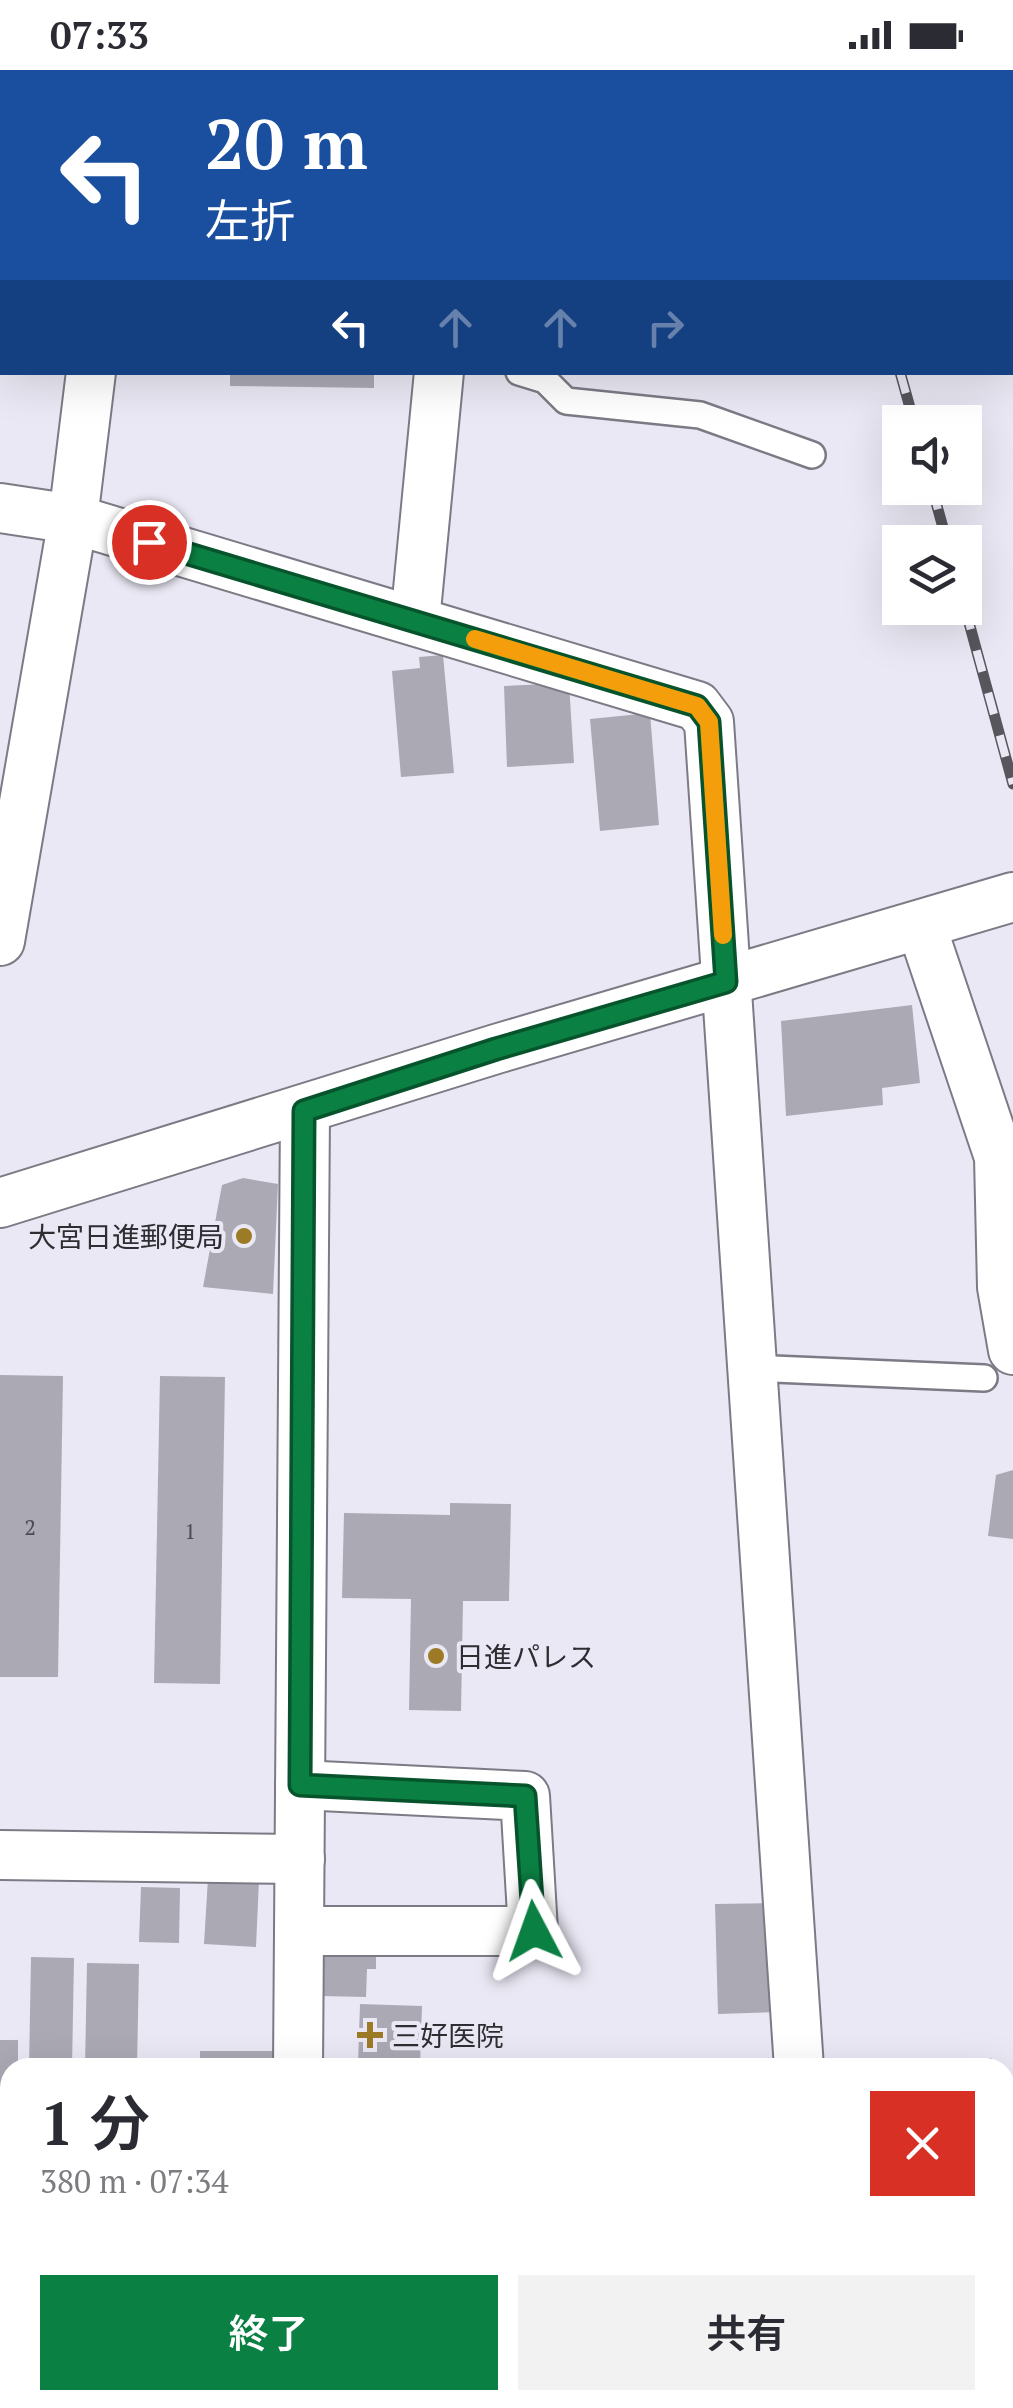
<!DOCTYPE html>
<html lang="ja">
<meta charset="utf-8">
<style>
body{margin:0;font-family:"PT Serif","Noto Sans JP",serif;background:#f2f2f3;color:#2b2b33;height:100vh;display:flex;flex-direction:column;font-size:38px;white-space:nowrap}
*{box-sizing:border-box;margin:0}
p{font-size:32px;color:#7c7c81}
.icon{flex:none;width:55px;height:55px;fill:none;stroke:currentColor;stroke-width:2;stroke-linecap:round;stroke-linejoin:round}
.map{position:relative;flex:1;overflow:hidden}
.sheet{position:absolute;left:0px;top:1988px;width:1015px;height:352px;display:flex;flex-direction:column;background:#fff;border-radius:30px 30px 0 0;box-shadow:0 10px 40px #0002}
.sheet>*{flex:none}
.banner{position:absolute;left:0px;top:0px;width:1015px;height:305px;box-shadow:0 10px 40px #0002;background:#1a4fa0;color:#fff;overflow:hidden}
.fabs{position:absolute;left:882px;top:335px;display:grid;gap:20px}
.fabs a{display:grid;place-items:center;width:100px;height:100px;border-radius:0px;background:#fff;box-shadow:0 10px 40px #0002;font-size:50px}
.pin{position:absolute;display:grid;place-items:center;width:85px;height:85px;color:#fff;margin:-42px;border:5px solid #fff;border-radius:50%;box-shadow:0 2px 10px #0007}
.me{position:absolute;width:110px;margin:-55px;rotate:356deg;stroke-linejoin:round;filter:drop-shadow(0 0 8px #0008)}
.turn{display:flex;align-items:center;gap:35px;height:210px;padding:0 40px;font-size:45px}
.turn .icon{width:130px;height:130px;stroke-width:2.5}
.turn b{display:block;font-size:70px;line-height:85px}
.lanes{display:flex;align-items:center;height:95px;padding:0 40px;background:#0003;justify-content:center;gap:50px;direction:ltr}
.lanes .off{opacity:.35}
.round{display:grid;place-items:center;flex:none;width:105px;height:105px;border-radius:0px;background:#f2f2f3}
.head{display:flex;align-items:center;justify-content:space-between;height:170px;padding:0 40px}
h1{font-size:60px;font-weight:600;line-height:75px}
.action{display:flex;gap:20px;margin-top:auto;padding:20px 40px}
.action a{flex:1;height:115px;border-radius:0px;background:#0b8043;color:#fff;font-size:40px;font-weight:600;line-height:115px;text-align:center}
.action a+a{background:#f2f2f3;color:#2b2b33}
.status{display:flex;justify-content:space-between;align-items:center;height:70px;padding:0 50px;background:#fff;direction:ltr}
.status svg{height:28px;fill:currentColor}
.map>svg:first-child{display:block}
.building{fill:#aba9b4}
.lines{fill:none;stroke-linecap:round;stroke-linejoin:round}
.lane-casing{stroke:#7c7a84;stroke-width:30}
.street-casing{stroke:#7c7a84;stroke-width:52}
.lane{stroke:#fff;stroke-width:25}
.street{stroke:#fff;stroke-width:48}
.rail-casing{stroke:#57565d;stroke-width:11}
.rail{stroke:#eae8f4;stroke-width:8;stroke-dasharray:22;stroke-linecap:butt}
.route-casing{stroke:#07532c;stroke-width:25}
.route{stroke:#0b8043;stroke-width:18}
.slow{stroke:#f59e0b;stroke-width:18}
.poi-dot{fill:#9d7a25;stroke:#eae8f4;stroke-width:4}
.labels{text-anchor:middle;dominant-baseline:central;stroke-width:8;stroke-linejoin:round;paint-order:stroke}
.number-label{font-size:22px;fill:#4d4c52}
.poi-label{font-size:28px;fill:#2e2d32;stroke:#eae8f4;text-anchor:start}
</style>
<div class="status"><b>07:33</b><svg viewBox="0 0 49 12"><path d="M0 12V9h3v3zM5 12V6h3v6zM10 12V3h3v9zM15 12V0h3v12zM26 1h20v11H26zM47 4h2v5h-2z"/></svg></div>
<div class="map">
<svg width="1013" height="2338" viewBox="0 0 1013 2338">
<rect width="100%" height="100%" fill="#eae8f4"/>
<!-- building -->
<g class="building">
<path d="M230,302H374V318L230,316Z"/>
<path d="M443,585L454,703L401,707L392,601L420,598L419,587Z"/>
<path d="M569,613L574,693L507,697L504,616Z"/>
<path d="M650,643L659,755L600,761L590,649Z"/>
<path d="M912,935L920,1013L882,1018L883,1035L786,1046L781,951Z"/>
<path d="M243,1108L278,1114L273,1224L203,1217L222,1115Z"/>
<path d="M0,1305L63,1306L58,1607H0Z"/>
<path d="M160,1306L225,1307L220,1614L154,1613Z"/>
<path d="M1013,1400V1469L988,1466L996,1405Z"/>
<path d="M450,1433L511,1434L509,1531H463L461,1641L409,1640L411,1529L342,1528L344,1443L450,1445Z"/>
<path d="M208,1808L259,1810L256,1877L204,1874Z"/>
<path d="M141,1817L180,1818L179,1873L139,1872Z"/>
<path d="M778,1833L780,1942L718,1944L715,1834Z"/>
<path d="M320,1875L376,1876V1899H367L366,1927L320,1926Z"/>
<path d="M31,1887L74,1888L72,1998H29Z"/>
<path d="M87,1893L139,1894L137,1998H85Z"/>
<path d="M360,1934L422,1936L420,1998H333V1994H358Z"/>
<path d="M0,1970H18V1998H10V2034H0Z"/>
<rect x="200" y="1981" width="80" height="17"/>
<path d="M992,1988L993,1998H951V1992Z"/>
<path d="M1013,2109V2324H1005V2111Z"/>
<rect x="337" y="2330" width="85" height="8"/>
<path d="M874,2330H954L953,2338H873Z"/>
</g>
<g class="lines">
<!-- lane casing -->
<g class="lane-casing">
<g id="lane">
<path d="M290,2L291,0"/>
<path d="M519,302L545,310L566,331L700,345L812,385"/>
<path d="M752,1298L984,1308"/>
</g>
</g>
<!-- street casing -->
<g class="street-casing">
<g id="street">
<path d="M129,2V0"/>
<path d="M467,2V0"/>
<path d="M1012,40H1013"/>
<path d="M0,438L73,449L697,636L709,652L799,1998"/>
<path d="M415,551L439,302"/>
<path d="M921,855L999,1087L1002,1217L1013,1280"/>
<path d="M0,871L73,449L91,302"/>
<path d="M0,1133L496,979L1013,827"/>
<path d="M0,1785L300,1789"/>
<path d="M299,1861H533L525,1726L300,1715"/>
<path d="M298,1998L305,1041"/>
<path d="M1005,2083L1013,2082"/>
<path d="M0,2095H10"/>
<path d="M296,2338V2330"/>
<path d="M773,2338L774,2330"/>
</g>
</g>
<!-- lane -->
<use href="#lane" class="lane"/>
<!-- street -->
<use href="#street" class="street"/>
<!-- rail casing -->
<g class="rail-casing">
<g id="rail">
<path d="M817,0V2"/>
<path d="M900,302L914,352"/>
<path d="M932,418L947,472"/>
<path d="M965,538L1013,714"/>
</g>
</g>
<!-- rail -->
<use href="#rail" class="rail"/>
</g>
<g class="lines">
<!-- route casing -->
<g class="route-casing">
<path id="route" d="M149,472L697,636L709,652L726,912L496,979L304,1041L300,1715L525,1726L534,1861"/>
</g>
<!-- route -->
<use href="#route" class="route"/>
<!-- slow -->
<path class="slow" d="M475,569L697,636L709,652L723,865"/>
</g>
<!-- markers -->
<g class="poi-dot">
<circle cx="244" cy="1166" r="10"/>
<circle cx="436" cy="1586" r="10"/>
<path d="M365 1950h10v10h10v10h-10v10h-10v-10h-10v-10h10z"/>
</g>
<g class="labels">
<!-- number labels -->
<g class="number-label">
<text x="30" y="1456">2</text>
<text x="190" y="1460">1</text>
</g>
<!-- poi labels -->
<g class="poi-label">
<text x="224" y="1166" text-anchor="end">大宮日進郵便局</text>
<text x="456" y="1586">日進パレス</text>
<text x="392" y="1965">三好医院</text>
</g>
</g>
</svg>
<div class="fabs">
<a><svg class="icon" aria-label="sound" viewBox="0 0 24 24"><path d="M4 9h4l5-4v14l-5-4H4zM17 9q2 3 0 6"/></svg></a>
<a><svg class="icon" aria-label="layers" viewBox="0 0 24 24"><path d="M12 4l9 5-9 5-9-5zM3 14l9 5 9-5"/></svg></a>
</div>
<div class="pin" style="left:149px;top:472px;background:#d93025"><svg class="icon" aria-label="arrive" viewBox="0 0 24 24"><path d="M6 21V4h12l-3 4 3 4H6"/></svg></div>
<svg class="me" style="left:534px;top:1861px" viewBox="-20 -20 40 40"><path d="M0-17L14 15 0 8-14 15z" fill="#0b8043" stroke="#fff" stroke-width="4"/></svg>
<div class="banner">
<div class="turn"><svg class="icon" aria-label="left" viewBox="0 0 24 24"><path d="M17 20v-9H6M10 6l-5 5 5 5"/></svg><div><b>20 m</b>左折</div></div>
<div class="lanes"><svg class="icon" aria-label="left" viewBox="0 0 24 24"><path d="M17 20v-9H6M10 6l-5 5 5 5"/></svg><svg class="icon off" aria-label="ahead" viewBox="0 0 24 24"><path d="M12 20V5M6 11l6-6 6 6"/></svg><svg class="icon off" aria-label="ahead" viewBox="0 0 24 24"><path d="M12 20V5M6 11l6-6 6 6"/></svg><svg class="icon off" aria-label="right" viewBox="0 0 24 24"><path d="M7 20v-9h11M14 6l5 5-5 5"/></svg></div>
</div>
<section class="sheet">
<div class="head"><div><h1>1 分</h1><p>380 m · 07:34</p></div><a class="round" style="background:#d93025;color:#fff"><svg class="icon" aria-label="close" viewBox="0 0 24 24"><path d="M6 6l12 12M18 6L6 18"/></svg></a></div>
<div class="action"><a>終了</a><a>共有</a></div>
</section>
</div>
